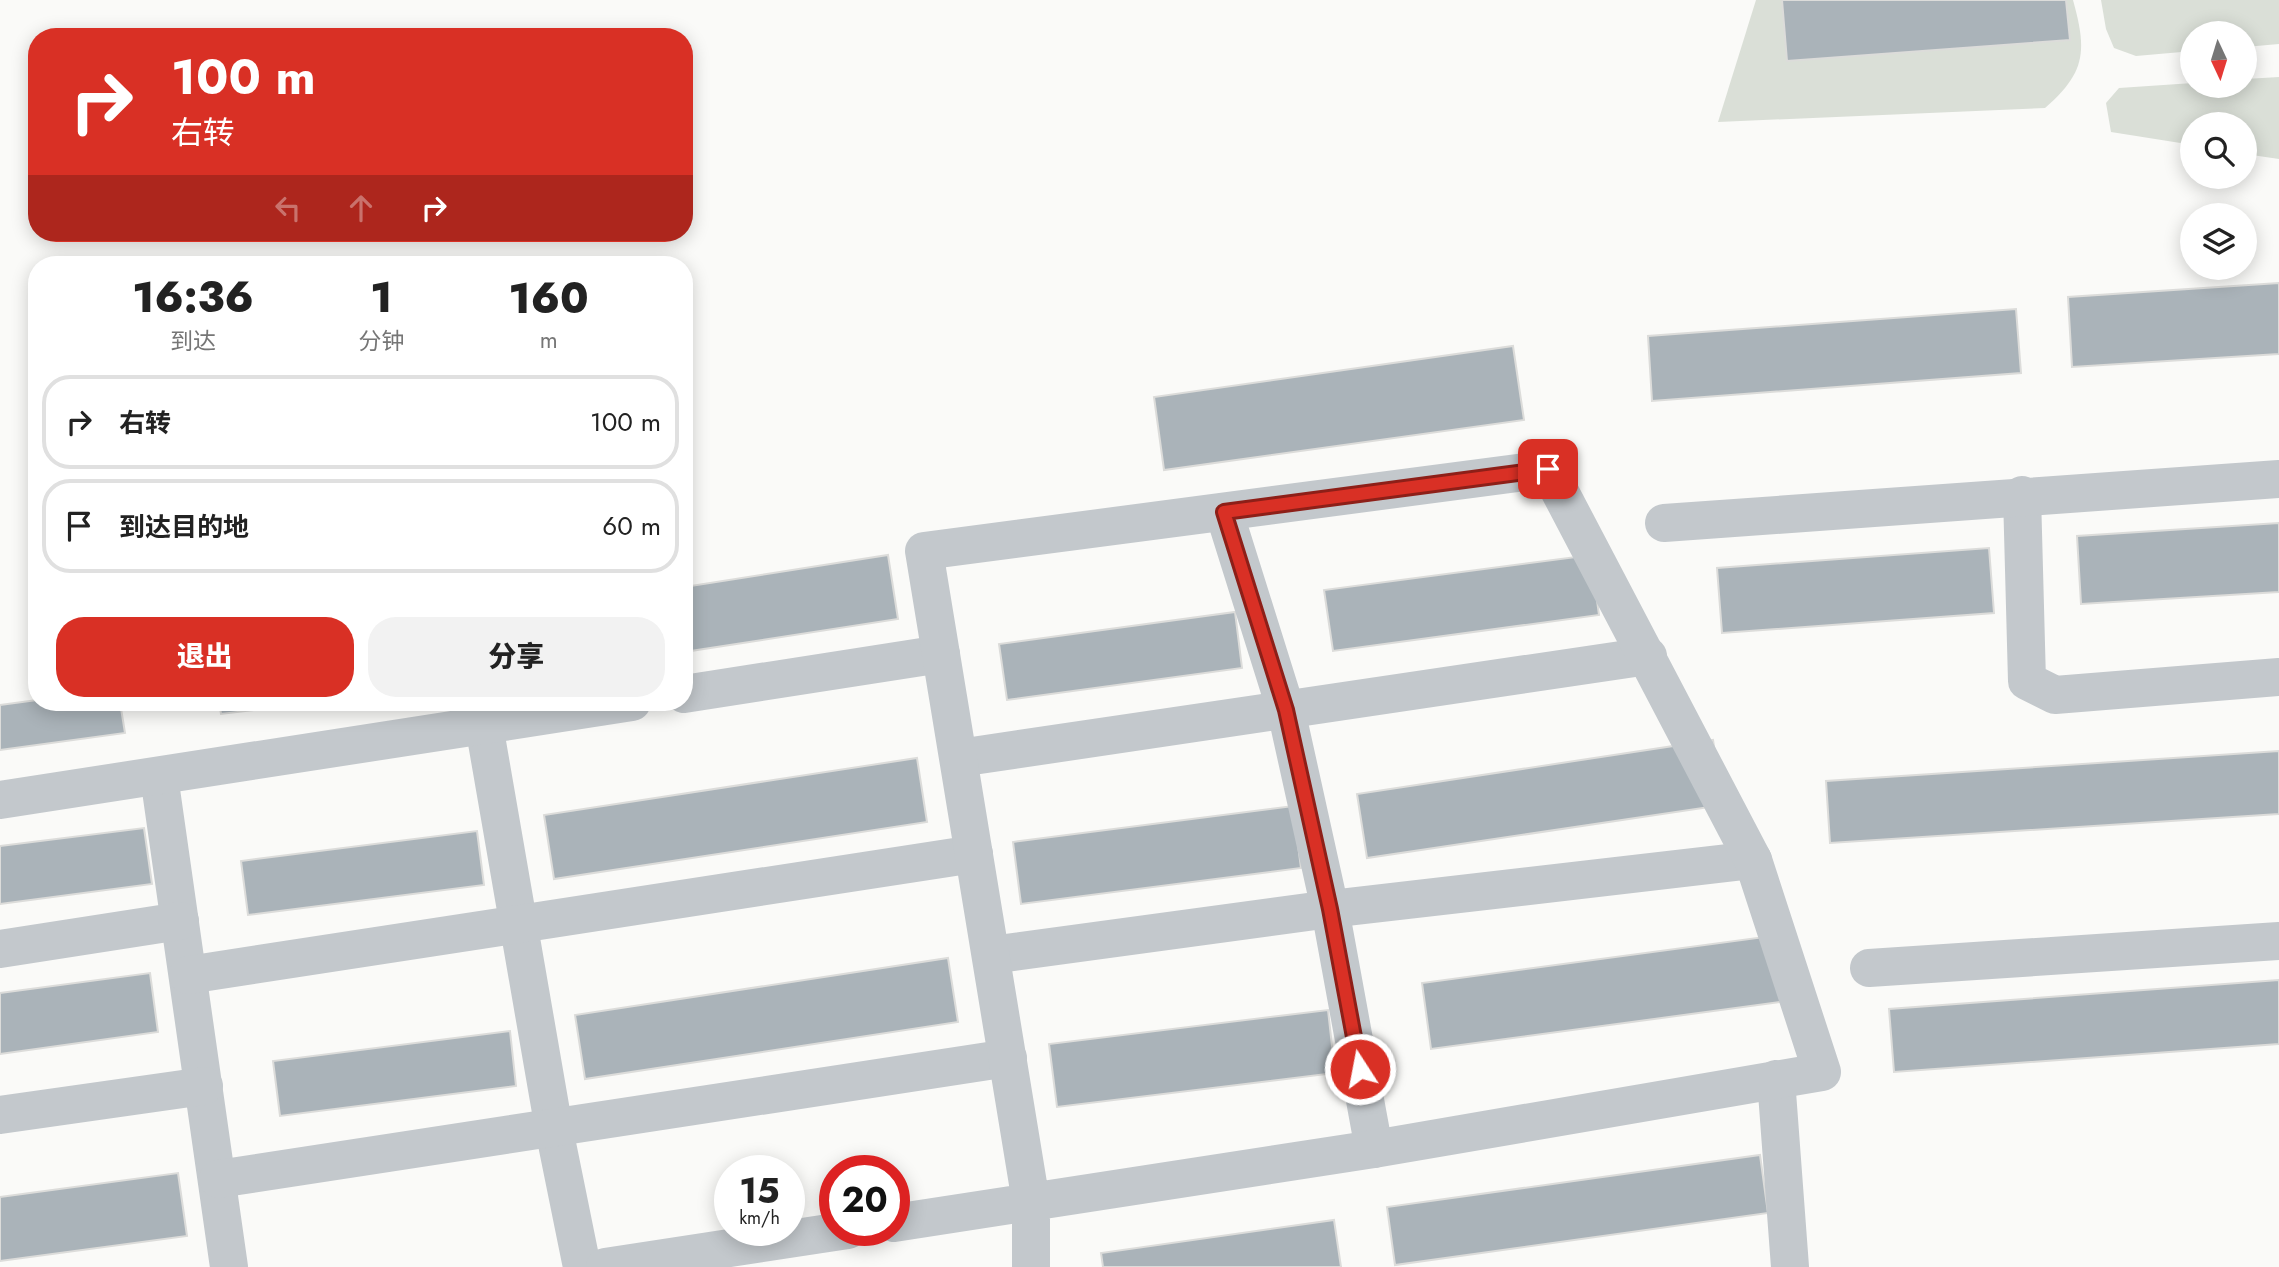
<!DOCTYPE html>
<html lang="zh">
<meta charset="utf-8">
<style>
body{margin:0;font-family:Jost,"Noto Sans SC",sans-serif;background:#f2f2f2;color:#222;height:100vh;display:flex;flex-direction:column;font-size:26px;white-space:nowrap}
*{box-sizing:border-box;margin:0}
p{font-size:23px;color:#767676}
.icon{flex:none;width:38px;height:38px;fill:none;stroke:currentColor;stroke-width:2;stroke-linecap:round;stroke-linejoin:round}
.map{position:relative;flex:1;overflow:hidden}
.sheet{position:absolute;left:28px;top:256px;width:665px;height:455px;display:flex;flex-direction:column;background:#fff;border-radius:28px;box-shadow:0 4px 18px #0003}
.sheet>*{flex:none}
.top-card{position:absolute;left:28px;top:28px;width:665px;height:214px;border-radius:28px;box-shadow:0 4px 18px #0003;background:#d93025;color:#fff;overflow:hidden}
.needle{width:46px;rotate:176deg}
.tools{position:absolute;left:2180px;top:21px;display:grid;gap:14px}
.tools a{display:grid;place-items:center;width:77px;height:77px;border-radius:50%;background:#fff;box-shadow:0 4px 18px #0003;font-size:35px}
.speed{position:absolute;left:714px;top:1155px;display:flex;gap:14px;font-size:35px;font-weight:700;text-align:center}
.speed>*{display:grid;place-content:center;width:91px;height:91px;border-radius:50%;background:#fff;box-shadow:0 4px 18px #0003;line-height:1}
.speed small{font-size:18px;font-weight:400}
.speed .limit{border:10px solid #d22;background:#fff;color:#111}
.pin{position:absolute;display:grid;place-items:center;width:60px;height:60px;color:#fff;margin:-30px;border-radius:14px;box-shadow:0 4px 10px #0006}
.me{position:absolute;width:77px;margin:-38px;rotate:349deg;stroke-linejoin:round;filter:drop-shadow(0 0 5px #0008)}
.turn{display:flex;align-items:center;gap:24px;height:147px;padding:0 28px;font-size:32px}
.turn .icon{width:91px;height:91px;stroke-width:2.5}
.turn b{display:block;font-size:49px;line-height:60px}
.lanes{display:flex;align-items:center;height:66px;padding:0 28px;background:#0003;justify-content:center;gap:35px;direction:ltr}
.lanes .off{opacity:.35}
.eta{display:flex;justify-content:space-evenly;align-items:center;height:119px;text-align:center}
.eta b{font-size:42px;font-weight:800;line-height:49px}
.primary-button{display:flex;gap:14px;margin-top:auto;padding:14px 28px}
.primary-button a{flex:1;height:80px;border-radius:28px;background:#d93025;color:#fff;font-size:28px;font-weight:800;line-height:80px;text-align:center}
.primary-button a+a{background:#f2f2f2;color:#222}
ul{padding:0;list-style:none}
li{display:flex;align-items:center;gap:21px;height:94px;margin:0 14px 10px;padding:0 14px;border:4px solid #e0e0e0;border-radius:28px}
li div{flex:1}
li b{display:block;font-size:26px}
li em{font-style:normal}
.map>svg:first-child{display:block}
.green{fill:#dadfd7}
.building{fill:#aab3b9;stroke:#dcdcda;stroke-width:2}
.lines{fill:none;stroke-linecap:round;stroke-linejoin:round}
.minor{stroke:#c3c8cc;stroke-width:38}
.route-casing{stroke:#8d1f18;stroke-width:18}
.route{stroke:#d93025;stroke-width:12}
</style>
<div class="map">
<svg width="2279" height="1267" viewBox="0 0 2279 1267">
<rect width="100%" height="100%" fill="#fafaf8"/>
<!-- green -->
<g class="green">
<path d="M1756,0H2073C2087,51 2086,72 2045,108L1718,122Z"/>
<path d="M2101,0H2279V44L2245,47V33H2193V51L2136,56L2114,48L2106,29Z"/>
<path d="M2279,77V159L2245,154V124H2193V145L2111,132L2106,103L2119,88L2193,83V86H2245V79Z"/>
</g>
<!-- building -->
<g class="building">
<path d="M1782,0H2066L2070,40L1787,61Z"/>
<path d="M2279,283V354L2072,367L2068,297Z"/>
<path d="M2016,309L2021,373L1652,401L1648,336Z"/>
<path d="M1513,346L1524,420L1164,470L1154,397Z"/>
<path d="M2279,523V592L2081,604L2077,536Z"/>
<path d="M1989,548L1994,613L1722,633L1717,568Z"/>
<path d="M888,555L898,619L684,652V587Z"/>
<path d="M1591,555L1599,615L1333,651L1324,590Z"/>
<path d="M1235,612L1242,668L1007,700L999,644Z"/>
<path d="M37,700L120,702L125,733L0,750V705Z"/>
<path d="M219,702H320L221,714Z"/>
<path d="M1713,740L1723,805L1367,858L1357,794Z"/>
<path d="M2279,751V814L1830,843L1826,781Z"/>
<path d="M917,758L927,822L554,879L544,815Z"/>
<path d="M1293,806L1301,868L1021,904L1013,842Z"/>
<path d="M144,828L152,884L0,904V846Z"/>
<path d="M477,831L484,885L248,915L241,861Z"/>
<path d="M1779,935L1788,1001L1431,1049L1422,983Z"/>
<path d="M948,958L958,1022L585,1079L575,1015Z"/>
<path d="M150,973L158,1032L0,1054V993Z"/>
<path d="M2279,980V1044L1894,1072L1889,1009Z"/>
<path d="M1328,1010L1335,1073L1057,1107L1049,1044Z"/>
<path d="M510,1031L516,1086L280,1116L273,1061Z"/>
<path d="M1760,1155L1768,1213L1395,1265L1387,1207Z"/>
<path d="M178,1173L187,1236L0,1261V1197Z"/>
<path d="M1334,1220L1341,1267H1103L1101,1253Z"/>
</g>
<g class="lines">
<!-- minor -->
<g class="minor">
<path d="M2022,495L2027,681L2055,695L2279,677"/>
<path d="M1224,512L1286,710L1330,909L1374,1149"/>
<path d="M1664,523L2279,479"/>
<path d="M684,694L941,654"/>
<path d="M480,702L554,1129L582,1267"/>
<path d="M959,758L1648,656"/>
<path d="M159,776L229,1267"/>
<path d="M0,800L632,702"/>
<path d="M0,949L180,921"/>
<path d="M991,955L1330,909L1753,860"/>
<path d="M1869,968L2279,941"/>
<path d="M188,975L974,854"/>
<path d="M1776,1079L1790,1267"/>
<path d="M0,1115L204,1086"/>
<path d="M218,1179L1008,1058"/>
<path d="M894,1223L1374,1149L1822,1072L1753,860L1548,469L924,551L1031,1202V1267"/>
<path d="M605,1267L848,1230"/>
</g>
</g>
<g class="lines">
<!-- route casing -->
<g class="route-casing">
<path id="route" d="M1360,1069L1330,909L1286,710L1224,512L1548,469"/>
</g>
<!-- route -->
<use href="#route" class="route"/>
</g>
</svg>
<div class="tools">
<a><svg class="needle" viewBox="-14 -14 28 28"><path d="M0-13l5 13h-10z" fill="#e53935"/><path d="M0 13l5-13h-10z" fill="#767676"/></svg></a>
<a><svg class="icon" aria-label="search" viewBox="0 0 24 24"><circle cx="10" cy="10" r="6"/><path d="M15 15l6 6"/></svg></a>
<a><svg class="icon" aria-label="layers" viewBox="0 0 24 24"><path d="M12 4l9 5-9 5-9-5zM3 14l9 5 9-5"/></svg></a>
</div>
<div class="speed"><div>15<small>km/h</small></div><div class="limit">20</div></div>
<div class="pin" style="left:1548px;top:469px;background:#d93025"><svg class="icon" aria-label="arrive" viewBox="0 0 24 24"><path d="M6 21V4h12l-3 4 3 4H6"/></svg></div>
<svg class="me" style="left:1360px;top:1069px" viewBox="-20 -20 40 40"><circle r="17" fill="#d93025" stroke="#fff" stroke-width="3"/><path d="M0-11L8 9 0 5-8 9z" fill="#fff"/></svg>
<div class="top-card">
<div class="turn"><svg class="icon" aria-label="right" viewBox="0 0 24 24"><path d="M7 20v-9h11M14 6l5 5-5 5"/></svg><div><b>100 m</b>右转</div></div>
<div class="lanes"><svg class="icon off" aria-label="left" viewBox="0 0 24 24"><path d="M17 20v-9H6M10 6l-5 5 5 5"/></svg><svg class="icon off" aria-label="ahead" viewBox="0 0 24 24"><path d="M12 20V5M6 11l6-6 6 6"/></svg><svg class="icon" aria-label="right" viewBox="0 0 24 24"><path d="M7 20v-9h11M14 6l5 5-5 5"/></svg></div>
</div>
<section class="sheet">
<div class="eta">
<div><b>16:36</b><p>到达</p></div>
<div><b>1</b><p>分钟</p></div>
<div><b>160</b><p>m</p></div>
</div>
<ul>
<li><svg class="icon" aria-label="right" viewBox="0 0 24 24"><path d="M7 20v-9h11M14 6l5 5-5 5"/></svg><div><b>右转</b></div><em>100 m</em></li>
<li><svg class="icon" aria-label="arrive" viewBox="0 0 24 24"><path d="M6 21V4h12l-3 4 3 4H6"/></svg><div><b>到达目的地</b></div><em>60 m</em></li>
</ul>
<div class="primary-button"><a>退出</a><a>分享</a></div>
</section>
</div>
